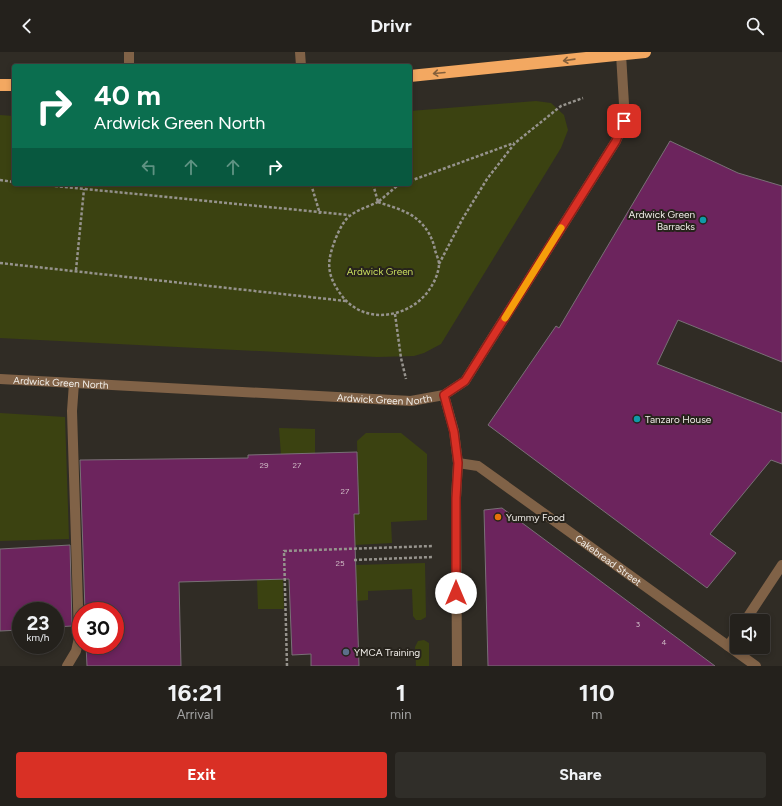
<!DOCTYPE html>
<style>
body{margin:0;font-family:Figtree,sans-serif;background:#302e29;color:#f1f3f6;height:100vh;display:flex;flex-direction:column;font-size:15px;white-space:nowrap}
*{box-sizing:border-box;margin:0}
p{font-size:13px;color:#a3a3a3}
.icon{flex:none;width:22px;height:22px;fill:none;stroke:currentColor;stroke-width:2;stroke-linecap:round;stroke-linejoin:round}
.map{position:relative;height:614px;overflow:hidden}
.panel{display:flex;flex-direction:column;background:#24211c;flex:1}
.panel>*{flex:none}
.hud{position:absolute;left:12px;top:12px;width:400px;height:122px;border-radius:4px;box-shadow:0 2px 6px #0003,0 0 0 1px #413e3b;background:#0b6e4f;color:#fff;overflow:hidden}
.tools{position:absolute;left:730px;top:562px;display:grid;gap:8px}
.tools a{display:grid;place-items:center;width:40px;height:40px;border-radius:4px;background:#24211c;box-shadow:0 2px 6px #0003,0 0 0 1px #413e3b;font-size:20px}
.speed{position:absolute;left:12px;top:550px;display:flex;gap:8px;font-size:20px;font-weight:700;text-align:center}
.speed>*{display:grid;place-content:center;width:52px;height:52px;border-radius:50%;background:#24211c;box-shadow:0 2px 6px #0003,0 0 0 1px #413e3b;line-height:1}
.speed small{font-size:10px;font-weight:400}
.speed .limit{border:6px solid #d22;background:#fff;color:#111}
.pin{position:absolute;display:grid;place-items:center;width:34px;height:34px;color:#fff;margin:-17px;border-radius:8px;box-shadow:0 2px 6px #0006}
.me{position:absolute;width:44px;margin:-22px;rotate:0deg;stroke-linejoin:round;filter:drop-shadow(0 0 3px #0008)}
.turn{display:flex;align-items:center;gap:14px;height:84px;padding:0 16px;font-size:18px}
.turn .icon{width:52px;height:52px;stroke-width:2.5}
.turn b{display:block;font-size:28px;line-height:34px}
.lanes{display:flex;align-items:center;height:38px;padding:0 16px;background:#0003;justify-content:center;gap:20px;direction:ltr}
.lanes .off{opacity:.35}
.eta{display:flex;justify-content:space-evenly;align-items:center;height:68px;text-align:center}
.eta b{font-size:24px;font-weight:700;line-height:28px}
.action{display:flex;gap:8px;margin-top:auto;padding:8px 16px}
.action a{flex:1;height:46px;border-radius:4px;background:#d93025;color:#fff;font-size:16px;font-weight:700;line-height:46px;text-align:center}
.action a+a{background:#302e29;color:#f1f3f6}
header{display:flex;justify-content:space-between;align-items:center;height:52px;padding:0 16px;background:#24211c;font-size:18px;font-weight:700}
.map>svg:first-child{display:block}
.green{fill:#3b4211}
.building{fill:#6c245d;stroke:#797076}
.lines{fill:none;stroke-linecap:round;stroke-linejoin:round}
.path{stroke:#96938d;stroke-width:2.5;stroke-dasharray:3 2;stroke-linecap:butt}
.lane{stroke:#806247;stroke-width:10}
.street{stroke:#806247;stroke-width:10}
.highway{stroke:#f3a861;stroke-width:12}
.oneway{stroke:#835f3b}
.route-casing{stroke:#8d1f18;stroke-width:10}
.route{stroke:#d93025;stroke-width:7}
.slow{stroke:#f59e0b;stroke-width:7}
.culture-dot{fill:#0f9aa8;stroke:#27231c;stroke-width:1.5}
.food-dot{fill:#e8710a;stroke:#27231c;stroke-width:1.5}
.service-dot{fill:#5c6f8a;stroke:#27231c;stroke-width:1.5}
.labels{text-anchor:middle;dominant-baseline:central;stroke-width:4;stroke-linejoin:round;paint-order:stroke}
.number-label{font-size:8px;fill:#cfbbc5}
.poi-label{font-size:10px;fill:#f0ede8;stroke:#27231c;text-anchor:start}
.park-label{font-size:10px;fill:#c9de5e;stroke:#27231c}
.street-label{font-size:10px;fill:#f0ede8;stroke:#27231c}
</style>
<header><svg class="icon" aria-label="back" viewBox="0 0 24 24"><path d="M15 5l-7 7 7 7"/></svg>Drivr<svg class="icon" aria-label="search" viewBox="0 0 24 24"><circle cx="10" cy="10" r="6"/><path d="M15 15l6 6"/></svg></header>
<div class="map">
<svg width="782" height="614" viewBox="0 0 782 614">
<rect width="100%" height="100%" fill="#302c25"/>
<!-- green -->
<g class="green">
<path d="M536,49L551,51L564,63L568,78L561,96L441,292L424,301L414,304L377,305L0,286V63L14,64V132H410V59Z"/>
<path d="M0,361L65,365L69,487L0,489Z"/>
<path d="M279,376L315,377V402L281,403Z"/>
<path d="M366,381H401L427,402V468L391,470L392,491L354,493L353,462H359L357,389Z"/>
<path d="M249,476L282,504L284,557H258L257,528H250Z"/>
<path d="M425,511L426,565L421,568H416L413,564L412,537L368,539V548L356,549L355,513Z"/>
<path d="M424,588L429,591V614H416L415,595L418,589Z"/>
</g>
<!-- building -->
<g class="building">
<path d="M670,89L738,121L782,134V310L678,268L657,312L782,361V412L771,408L710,482L736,501L707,536L488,373L556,274L559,276Z"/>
<path d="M357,400L359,462H354L359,614H311V602L292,603L289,527L179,530L181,614H87L86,593H115V559H85L80,408L248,406V403Z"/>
<path d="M502,456L715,614H488L484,458Z"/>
<path d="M70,493L72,574L55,575V559H21V578L0,579V497Z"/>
</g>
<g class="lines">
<!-- path -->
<g class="path">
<path d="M0,128L14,130"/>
<path d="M410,129L514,91"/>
<path d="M35,132L349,163"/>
<path d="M311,132L320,162"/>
<path d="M373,132L378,150L397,134L403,132"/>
<path d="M378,150C392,155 409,159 419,169C427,176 433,187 435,198C436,202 439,208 439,212C439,219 435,229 431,235C413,265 366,275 342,244C333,232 327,220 330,205C332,194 341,169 351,163C359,157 370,154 378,150Z"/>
<path d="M0,211L346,249"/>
<path d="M439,212L463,166L487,127L515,91L561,54L583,46"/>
<path d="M76,218L84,137"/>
<path d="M395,262L401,306L406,327"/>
<path d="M354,508L433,505"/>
<path d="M287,614L284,499L433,494"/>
</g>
<!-- lane -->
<g class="lane">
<path d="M300,0L301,14"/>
<path d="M67,614L76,599L79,586L72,359L74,331"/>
</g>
<!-- street -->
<g class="street">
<path d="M129,0V14"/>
<path id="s1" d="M0,327L411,349L444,343L465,329L616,89L625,69L621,2"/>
<path d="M444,343L454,379L458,411L456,446L457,614"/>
<path id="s2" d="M458,411L478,414L756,614"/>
<path d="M745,569L782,513"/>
<path d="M728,594L737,581"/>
</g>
<!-- highway -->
<g class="highway">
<path d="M410,24L645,0"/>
<path d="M0,33H14"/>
</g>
</g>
<!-- one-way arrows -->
<defs><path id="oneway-shaft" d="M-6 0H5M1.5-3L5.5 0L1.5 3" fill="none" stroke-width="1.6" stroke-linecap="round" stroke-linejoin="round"/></defs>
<g class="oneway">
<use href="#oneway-shaft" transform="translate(569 8) rotate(172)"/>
<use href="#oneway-shaft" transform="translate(439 21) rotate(175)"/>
</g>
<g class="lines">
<!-- route casing -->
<g class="route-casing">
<path id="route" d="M456,541V446L458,411L454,380L444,343L465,329L616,89L624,69"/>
</g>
<!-- route -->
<use href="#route" class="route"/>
<!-- slow -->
<path class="slow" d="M505,266L561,176"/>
</g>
<!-- markers -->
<g class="culture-dot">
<circle cx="703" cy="168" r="4"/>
<circle cx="637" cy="367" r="4"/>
</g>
<circle class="food-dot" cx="498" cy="465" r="4"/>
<circle class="service-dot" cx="346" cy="600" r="4"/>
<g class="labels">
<!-- number labels -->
<g class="number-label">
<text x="264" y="413">29</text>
<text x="297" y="413">27</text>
<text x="345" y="439">27</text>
<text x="340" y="511">25</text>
<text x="638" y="572">3</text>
<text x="664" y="590">4</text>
</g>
<!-- poi labels -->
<g class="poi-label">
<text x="695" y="162" text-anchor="end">Ardwick Green<tspan x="695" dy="12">Barracks</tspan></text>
<text x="645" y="367">Tanzaro House</text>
<text x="506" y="465">Yummy Food</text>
<text x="354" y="600">YMCA Training</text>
</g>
<!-- park labels -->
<g class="park-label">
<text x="380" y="219">Ardwick Green</text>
</g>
<!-- street labels -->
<g class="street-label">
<text stroke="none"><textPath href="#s1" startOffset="61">Ardwick Green North</textPath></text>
<text stroke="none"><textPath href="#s1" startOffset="385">Ardwick Green North</textPath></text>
<text stroke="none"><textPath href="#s2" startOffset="181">Cakebread Street</textPath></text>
</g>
</g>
</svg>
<div class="tools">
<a><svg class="icon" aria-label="sound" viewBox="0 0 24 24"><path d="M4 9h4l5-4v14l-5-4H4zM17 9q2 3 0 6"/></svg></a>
</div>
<div class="speed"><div>23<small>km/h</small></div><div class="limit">30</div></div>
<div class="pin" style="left:624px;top:69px;background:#d93025"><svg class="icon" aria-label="arrive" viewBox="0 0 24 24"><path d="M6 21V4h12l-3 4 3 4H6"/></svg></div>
<svg class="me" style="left:456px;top:541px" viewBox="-20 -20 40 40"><circle r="19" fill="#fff"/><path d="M0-13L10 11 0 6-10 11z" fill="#d93025"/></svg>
<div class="hud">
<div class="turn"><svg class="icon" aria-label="right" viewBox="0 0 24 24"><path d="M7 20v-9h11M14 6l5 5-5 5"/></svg><div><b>40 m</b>Ardwick Green North</div></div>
<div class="lanes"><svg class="icon off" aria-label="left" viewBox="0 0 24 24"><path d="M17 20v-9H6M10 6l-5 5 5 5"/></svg><svg class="icon off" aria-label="ahead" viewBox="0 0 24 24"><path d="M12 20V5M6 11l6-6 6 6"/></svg><svg class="icon off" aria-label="ahead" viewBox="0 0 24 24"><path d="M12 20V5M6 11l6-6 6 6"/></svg><svg class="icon" aria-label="right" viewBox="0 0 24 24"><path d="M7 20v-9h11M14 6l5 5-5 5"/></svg></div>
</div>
</div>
<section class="panel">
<div class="eta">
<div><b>16:21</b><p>Arrival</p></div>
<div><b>1</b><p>min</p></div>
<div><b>110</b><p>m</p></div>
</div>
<div class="action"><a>Exit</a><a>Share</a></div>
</section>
